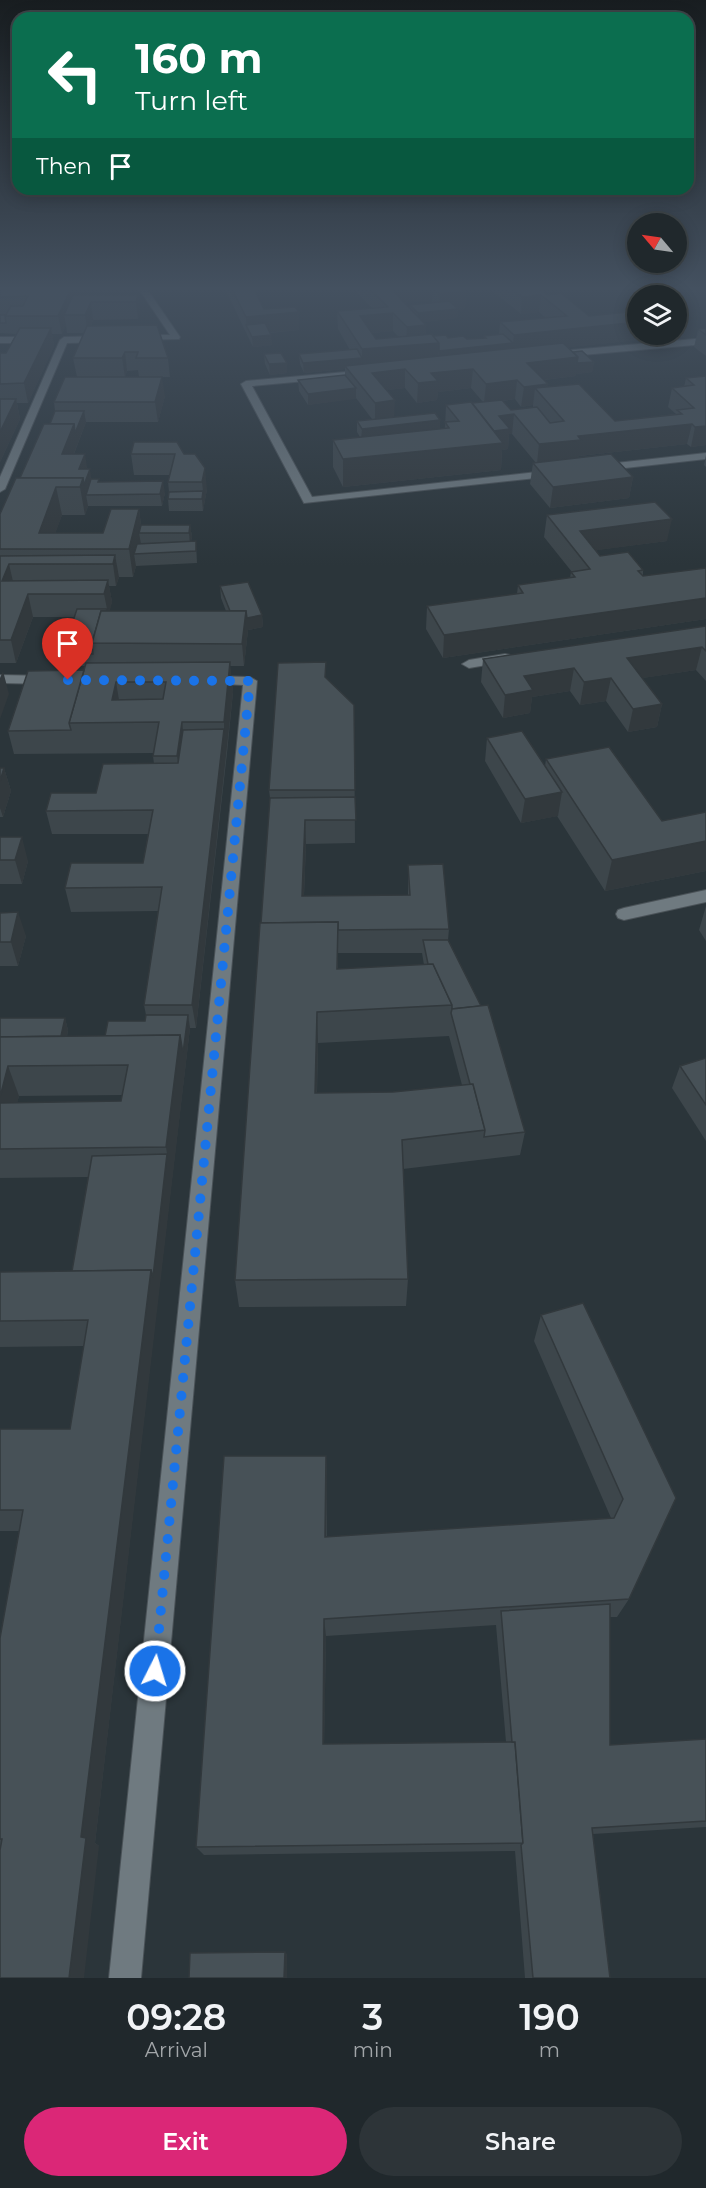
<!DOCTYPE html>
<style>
body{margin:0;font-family:Montserrat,sans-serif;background:#2d3438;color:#f1f3f6;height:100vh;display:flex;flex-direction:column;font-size:22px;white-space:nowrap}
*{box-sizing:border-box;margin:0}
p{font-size:20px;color:#a2a6a9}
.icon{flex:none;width:33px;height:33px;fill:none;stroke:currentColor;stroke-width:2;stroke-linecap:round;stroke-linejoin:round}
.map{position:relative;height:1978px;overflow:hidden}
.sheet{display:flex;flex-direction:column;background:#20282c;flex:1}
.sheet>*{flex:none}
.banner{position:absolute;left:12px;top:12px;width:682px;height:183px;border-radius:18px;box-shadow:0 3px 15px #0003,0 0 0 2px #3d4448;background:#0b6e4f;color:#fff;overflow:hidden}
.needle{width:39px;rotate:299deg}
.controls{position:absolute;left:627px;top:213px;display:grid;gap:12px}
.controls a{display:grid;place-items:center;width:60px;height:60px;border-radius:50%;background:#20282c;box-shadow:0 3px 15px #0003,0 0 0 2px #3d4448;font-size:30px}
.pin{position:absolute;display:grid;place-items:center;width:51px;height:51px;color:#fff;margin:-62px -26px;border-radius:50% 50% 50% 0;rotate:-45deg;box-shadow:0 0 6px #0007}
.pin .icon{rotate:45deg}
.me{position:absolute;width:66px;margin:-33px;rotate:5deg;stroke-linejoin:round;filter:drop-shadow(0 0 4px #0008)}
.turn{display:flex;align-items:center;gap:21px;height:126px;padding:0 24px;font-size:27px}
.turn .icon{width:78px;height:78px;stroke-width:2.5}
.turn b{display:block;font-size:42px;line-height:51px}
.then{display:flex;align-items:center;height:57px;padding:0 24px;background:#0003;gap:12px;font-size:22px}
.eta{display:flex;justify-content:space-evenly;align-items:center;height:102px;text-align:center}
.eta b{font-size:36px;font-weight:600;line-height:42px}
.button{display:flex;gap:12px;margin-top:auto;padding:12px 24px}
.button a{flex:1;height:69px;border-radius:36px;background:#db2777;color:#fff;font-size:24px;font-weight:600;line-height:69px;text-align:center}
.button a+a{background:#2d3438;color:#f1f3f6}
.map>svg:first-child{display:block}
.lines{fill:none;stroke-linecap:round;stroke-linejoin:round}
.street-casing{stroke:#4a5257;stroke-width:2}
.street{fill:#6f7a80;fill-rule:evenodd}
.wall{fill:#3d464b;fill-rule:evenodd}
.shaded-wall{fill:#32393d}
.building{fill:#475157;stroke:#32393d;stroke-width:1.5;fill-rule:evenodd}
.route{stroke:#1a73e8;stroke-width:10;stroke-dasharray:0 18}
</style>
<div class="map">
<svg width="706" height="1978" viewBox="0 0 706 1978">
<rect width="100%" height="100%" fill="#2b353a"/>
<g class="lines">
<!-- street casing -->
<g class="street-casing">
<g id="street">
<path d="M139,289H147L180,337L179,339L134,340L133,338L137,335H170Z"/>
<path d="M0,337H37L41,340L37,343H0Z"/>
<path d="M64,337L107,336L111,339L107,342L67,343L5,489L0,492V477L60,340Z"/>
<path d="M706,338V344L560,357L556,354L560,351Z"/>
<path d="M368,370L371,371V375L252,386L312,497L555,470L560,473L555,476L304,503L241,384L246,381Z"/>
<path d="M706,453V459L598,471L593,468L598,465Z"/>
<path d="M505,654L510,655L512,658L510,661L469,668L462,664L469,660Z"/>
<path d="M0,675L49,676L56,680L49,684L0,683Z"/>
<path d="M208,676L250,677L257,681L141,1978H109L243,685L203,683L201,680Z"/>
<path d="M706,890V902L624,920L618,918L616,914L618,910L624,908Z"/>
</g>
</g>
<!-- street -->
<use href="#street" class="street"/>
</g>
<!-- wall -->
<g class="wall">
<path d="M0,289H82L79,295H138L140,313L138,319L93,320L91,326L168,358L170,377H139L138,370L127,371L125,377H77L73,358L84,333H67L66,325L62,334H52L54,346L28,403H17L20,419L0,462V353H6L16,334L0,333Z"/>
<path d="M225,289H254L264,309L299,330L270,333L272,345L253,347Z"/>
<path d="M356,289H463L466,291L465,309L458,310L457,318L424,322L426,335L467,339L484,338V336L499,335L500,322L546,318L539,312L521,314L490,289H534L589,316L647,339L568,347L573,352L594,362L592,372L576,374V376L544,380L548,387L615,421L676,414L668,407L672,388L684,387L686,378L706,376V445L691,447L687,444L579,456L578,458L633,477L629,498L550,508L530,484L533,463H536L512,434H509L508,449L502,450L501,470L343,487L333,467V440L360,437L357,432V421L372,419L356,398L308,405L299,391L298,380L345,375V369L304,373L300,364L299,354L350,350L338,329L337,311L372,308L356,292ZM432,300V303L410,305V309L405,303ZM393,331L399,337L376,339L372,333ZM405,388L417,403L437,400L438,392L471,388L483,402L446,405L445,429H440V420L394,417L387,390ZM515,399L521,407L533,405V408L511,410L503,401Z"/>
<path d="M706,328V356L694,347L698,329Z"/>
<path d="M264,354L287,363V373L270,375L265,364Z"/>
<path d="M165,396L158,422H86L74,454L88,469L91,479L99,482L165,493L162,506H88L85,515H62L55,533H103L139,509L141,525H190L192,537L191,541H196L197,563L136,566L133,577H119L116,586H109L112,602L109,611H226L221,598L220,586L262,615L263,627L248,630L244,666H230L233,692L227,753L196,1028H190L158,1297L95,1843L99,1846L0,1847V1638L19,1531H0V1429H70L84,1346L0,1347V1272L72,1271L88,1177L0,1178V1018H65L68,1030L67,1036H105L145,1021L146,1015L144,1005L158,911L71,912L65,888L143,863L148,834H52L46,811L96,793L154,764L153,756V753L14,754L8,731L84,670L85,666H65L62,654L75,617H33L16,663H0V514L50,424L55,411L54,402ZM123,1095L121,1101L17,1103L19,1096Z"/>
<path d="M131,454H184L207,489L203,511H169L168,499L169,492L168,482L170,475H134Z"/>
<path d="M706,455V467L704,465Z"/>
<path d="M547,515L667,541L596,550L600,556L643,570V576L706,568V619L443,658L426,629L427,606L517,594L518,585L570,578L571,572H572L544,537Z"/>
<path d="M706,626V681L696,670L642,678L662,704L657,727L628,732L606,701L580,705L570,691L532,697L530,713L503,718L481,682L483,659Z"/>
<path d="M326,678L354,705L355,843L306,844L304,896L408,895V865L449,929L448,940L525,1132L520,1155L403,1169L408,1279L406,1306L239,1307L235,1280L261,923L270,798L269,790ZM338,953H422L424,965L338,969ZM449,1036L462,1085L393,1092L317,1093L318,1043Z"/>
<path d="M487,738L545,766L546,759L662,821L706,812V871L605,891L557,816L521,823L485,761Z"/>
<path d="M4,768L11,791L3,817H0V781Z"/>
<path d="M0,837L28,861L22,884H0Z"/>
<path d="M706,906V941L699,930Z"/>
<path d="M0,913L26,936L18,966H0Z"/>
<path d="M706,1058V1141L672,1088L680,1066Z"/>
<path d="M541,1315L676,1498L629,1599L617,1617H610V1745L706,1739V1827L593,1834L610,1978H525L515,1851L204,1855L196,1847L326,1456L327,1478V1537L611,1518L534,1341ZM496,1625L506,1742L324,1744L326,1636Z"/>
</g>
<!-- shaded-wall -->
<g class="shaded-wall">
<path d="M71,289H82L70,315H64L66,325L62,334L58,316Z"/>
<path d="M389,289H433L432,300L389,305Z"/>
<path d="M466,291L465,309L458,310L457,318L417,323L418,313L439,311L440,294Z"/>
<path d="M138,295L140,313L138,319L136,302Z"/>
<path d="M541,295L539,312L521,314L522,297Z"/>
<path d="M91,302L93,320L88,333L85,315Z"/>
<path d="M299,312V330L251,334L246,325L247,335L246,317Z"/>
<path d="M393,313V331L360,334V316Z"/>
<path d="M638,322V334H648L647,339L438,361L439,351L513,343L514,335Z"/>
<path d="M426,325L425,343L406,345L407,327Z"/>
<path d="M51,328L54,346L28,403L24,383Z"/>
<path d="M271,335L272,345L253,347L252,337Z"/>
<path d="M439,343L438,361L345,366V369L304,373L303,363L362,358V349Z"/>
<path d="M125,352L127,371L125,377L122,358Z"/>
<path d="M578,357L594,362L592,372L576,374V376L525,382L527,363Z"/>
<path d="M287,363V373L270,375L269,364Z"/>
<path d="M405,369V388L372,392V373Z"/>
<path d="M473,369L471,388L438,392L437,400L417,403L418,383L431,373Z"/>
<path d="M162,377L165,396L158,422L155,402Z"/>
<path d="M517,380L515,399L484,403L486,384Z"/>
<path d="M548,384L546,401L535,388L533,405L521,407L524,387Z"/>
<path d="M356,388V399L308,405V394Z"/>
<path d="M16,399L20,419L0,462V432Z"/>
<path d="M395,400L394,420L375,422V403Z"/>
<path d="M84,411L86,422L66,474L62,454L74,424Z"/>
<path d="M514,414L512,434H509L508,449L502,450L501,470L343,487V459L499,416Z"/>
<path d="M440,420V431L361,439L362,429Z"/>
<path d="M692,424L687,444L579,456L578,460L537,464L539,444L578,436Z"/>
<path d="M706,426V445L691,447L695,427Z"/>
<path d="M85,454L88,473L90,469L93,490L86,495L88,506L85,515L80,487L79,469Z"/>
<path d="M205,468L207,489L203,511L202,499L203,491L202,482Z"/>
<path d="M633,477L629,498L550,508L553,487Z"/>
<path d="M163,481L165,493L162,506L160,494Z"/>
<path d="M56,487L62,515L50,549L39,533Z"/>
<path d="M139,509L142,533H139L141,544L134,554L136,566L133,577L129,549Z"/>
<path d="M672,519L667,541L576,553L580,531Z"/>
<path d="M190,525L192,537L190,545L189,533Z"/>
<path d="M115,555L119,577L116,586L113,564Z"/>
<path d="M9,564L14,586L2,581Z"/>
<path d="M108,580L112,602L102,644L107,609L104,594Z"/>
<path d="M28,594L33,617L16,663L11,640Z"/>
<path d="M706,598V619L443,658L444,635Z"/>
<path d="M246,611L262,615L263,627L248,630L244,666L242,644Z"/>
<path d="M702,647L696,670L623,681L627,658Z"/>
<path d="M230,662L233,692L196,1028L192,1005L224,729V722Z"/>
<path d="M574,668L570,691L532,697L530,713L503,718L505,695L524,676Z"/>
<path d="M3,671L9,694L0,719V678Z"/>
<path d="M611,678L606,701L580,705L584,682Z"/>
<path d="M116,682L121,712L112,700Z"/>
<path d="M662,704L657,727L628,732L633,709Z"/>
<path d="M182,722L186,753L182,787L177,756Z"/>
<path d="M4,768L11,791L3,817L0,808V781Z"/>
<path d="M562,792L558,816L521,823L525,799Z"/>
<path d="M305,820L306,844L303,920L302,896Z"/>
<path d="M22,837L28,861L22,884L15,860Z"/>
<path d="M706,841V871L605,891L612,860Z"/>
<path d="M18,912L26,936L18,966L11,942Z"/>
<path d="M317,1012L318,1043L316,1123L315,1093Z"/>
<path d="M188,1015L190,1028L95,1843L99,1846L84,1978H69L81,1837L151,1270L167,1154L166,1147L180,1035Z"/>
<path d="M65,1018L68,1030L61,1066L57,1054Z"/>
<path d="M8,1066L19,1096L10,1132L0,1107V1097Z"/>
<path d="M326,1456L327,1478L326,1557L325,1537Z"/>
<path d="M324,1619L326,1636L324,1756L323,1744Z"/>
<path d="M285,1952L287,1954V1978H284Z"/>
</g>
<!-- building -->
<g class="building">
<path d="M0,289H71L58,316H5L11,306H23L28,296L0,297Z"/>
<path d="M232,289H254L264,309L295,307L299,312L246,317Z"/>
<path d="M370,289H391L426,325L407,327L393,313L360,316L376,339L432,334L439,343L362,349L337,311L388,307Z"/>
<path d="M434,289H463L466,291L440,294Z"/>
<path d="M513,289H540L548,295L561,293L589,316L638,311V322L514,335L500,322L567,316L541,295L522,297Z"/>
<path d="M73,295H138L136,302H91L85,315H64Z"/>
<path d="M449,301L458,309L418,313L410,305Z"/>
<path d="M0,315H6L5,316L6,323H0Z"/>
<path d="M265,323L271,335L252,337L246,325Z"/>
<path d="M157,325L168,358H136L138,352H125L122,358H73L87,326Z"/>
<path d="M20,328H51L24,383L0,384V353H6Z"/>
<path d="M706,328V335L698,329Z"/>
<path d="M503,334L513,343L439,351V343L433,336L446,335L448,338L463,336L467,339L486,338L484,336Z"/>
<path d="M563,343L578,357L527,363L548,384L524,387L517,380L486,384L473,369L431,373L438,381L418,383L405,369L372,373L395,400L375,403L345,366Z"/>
<path d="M357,349L362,358L303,363L299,354Z"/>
<path d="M582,351L594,362L577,363L578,357L573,352Z"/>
<path d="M281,353L287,363L269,364L264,354Z"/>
<path d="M345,375L356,388L308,394L298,380Z"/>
<path d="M706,376V426L695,427L692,424L578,436L581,440L539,444L514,414L499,416L510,429L494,431L472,403L502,400L511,410L537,407L550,423L564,421L535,388L579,384L615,421L682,414L677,410L694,408L672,388L694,385L686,378Z"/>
<path d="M65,377H162L155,402H54Z"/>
<path d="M0,399H16L0,432Z"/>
<path d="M471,402L503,443L343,459L333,440L449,428L445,422L459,421L446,405Z"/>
<path d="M55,411H84L75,433L74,424H50Z"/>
<path d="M435,413L440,420L362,429L357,421Z"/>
<path d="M44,424H74L62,454H85L79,469H90L84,485L83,478H20Z"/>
<path d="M134,442H177L184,454H195L205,468L202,482H168L175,454H131Z"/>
<path d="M611,454L633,477L553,487L533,463Z"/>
<path d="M16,478H83L80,487H56L39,533H103L111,509H139L129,549H0V514Z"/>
<path d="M91,479H99L98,482L163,481L160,494L86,495Z"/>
<path d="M203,491L202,499H168L169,492Z"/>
<path d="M655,502L672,519L580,531L600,556L628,552L643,570L638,571L643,576L706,568V598L444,635L427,606L523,593L518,585L575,577L571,572L590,569L547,515Z"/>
<path d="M141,525H190L189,533H139Z"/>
<path d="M196,541V551L134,554L137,544Z"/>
<path d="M115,555L113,564H9L2,581L108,580L104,594H28L11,640H0V556Z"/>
<path d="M248,582L262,615L247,618L246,611H230L220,586Z"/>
<path d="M77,609H107L106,611H101L92,643L93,654H62Z"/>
<path d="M101,611H246L242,644L92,643Z"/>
<path d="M706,626V651L702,647L627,658L662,704L633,709L611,678L584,682L574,668L524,676L533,690L505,695L483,659Z"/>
<path d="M230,662L224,722H182L177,756H153L159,722L69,723L86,663ZM116,682H166L163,699L112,700Z"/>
<path d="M326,662L325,677L354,705L355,790H269L278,663Z"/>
<path d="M84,670L69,723L71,730L8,731L28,671Z"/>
<path d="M224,729L192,1005H144L162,887L65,888L71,863H143L153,810L46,811L51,793H96L103,764L178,763L183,730Z"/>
<path d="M522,731L562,792L525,799L487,738Z"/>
<path d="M609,747L662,821L706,812V841L612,860L546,759Z"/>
<path d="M0,768H4L0,781Z"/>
<path d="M355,797L356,820H305L302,896L410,895L408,865L443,864L449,929L338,930V922L261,923L270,798Z"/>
<path d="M0,837H22L15,860H0Z"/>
<path d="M18,912L11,942H0V913Z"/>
<path d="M338,922L337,969L433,964L452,1005L317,1012L315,1093L393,1092L473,1084L485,1130L402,1140L408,1279L235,1280L260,923Z"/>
<path d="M423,940H448L481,1006L452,1009V1005L433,964H428Z"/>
<path d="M488,1005L525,1132L484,1137L485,1130L473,1084H470L451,1013L452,1009Z"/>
<path d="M146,1015H188L183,1053L180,1035L105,1036L108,1021H145Z"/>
<path d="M0,1018H65L61,1036L0,1037Z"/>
<path d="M180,1035L166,1147L0,1149V1103L121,1101L128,1065L8,1066L0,1097V1037Z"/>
<path d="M706,1058V1105L680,1066Z"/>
<path d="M167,1154L153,1277L151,1270L72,1271L92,1156Z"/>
<path d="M151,1270L81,1837L86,1838L69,1978H0V1850L2,1839H0V1638L23,1510H0V1429H70L88,1320L0,1321V1272Z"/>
<path d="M583,1303L676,1498L629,1599L324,1619L323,1744L515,1742L523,1843L196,1847L224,1456H326L325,1537L614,1518L623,1499L541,1315Z"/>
<path d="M610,1604V1745L706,1739V1821L592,1828L610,1978H533L521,1845L523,1843L515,1742H512L501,1611Z"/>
<path d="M285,1952L284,1978H189L190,1953Z"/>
</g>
<!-- sky -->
<linearGradient id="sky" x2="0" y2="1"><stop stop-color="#181d20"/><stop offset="0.51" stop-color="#445160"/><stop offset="1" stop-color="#445160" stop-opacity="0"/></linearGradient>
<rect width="706" height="566" fill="url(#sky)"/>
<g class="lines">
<!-- route -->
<path class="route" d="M68,680L250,681L155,1671"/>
</g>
</svg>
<div class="controls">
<a><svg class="needle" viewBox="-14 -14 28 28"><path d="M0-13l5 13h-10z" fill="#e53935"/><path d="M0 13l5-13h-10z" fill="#a2a6a9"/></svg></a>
<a><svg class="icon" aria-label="layers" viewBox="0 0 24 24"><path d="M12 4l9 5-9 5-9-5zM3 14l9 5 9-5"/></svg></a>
</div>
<div class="pin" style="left:68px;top:680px;background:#d93025"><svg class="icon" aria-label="arrive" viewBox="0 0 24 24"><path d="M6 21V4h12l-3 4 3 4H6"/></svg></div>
<svg class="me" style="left:155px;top:1671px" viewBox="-20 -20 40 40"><circle r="17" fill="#1a73e8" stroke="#fff" stroke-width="3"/><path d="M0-11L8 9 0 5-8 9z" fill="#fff"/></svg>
<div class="banner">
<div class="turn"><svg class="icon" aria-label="left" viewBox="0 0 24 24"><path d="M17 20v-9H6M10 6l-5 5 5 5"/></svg><div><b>160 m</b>Turn left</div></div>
<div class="then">Then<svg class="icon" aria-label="arrive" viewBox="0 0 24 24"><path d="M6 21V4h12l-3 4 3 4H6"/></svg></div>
</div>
</div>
<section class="sheet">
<div class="eta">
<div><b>09:28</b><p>Arrival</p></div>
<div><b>3</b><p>min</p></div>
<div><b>190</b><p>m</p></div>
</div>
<div class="button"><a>Exit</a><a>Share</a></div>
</section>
